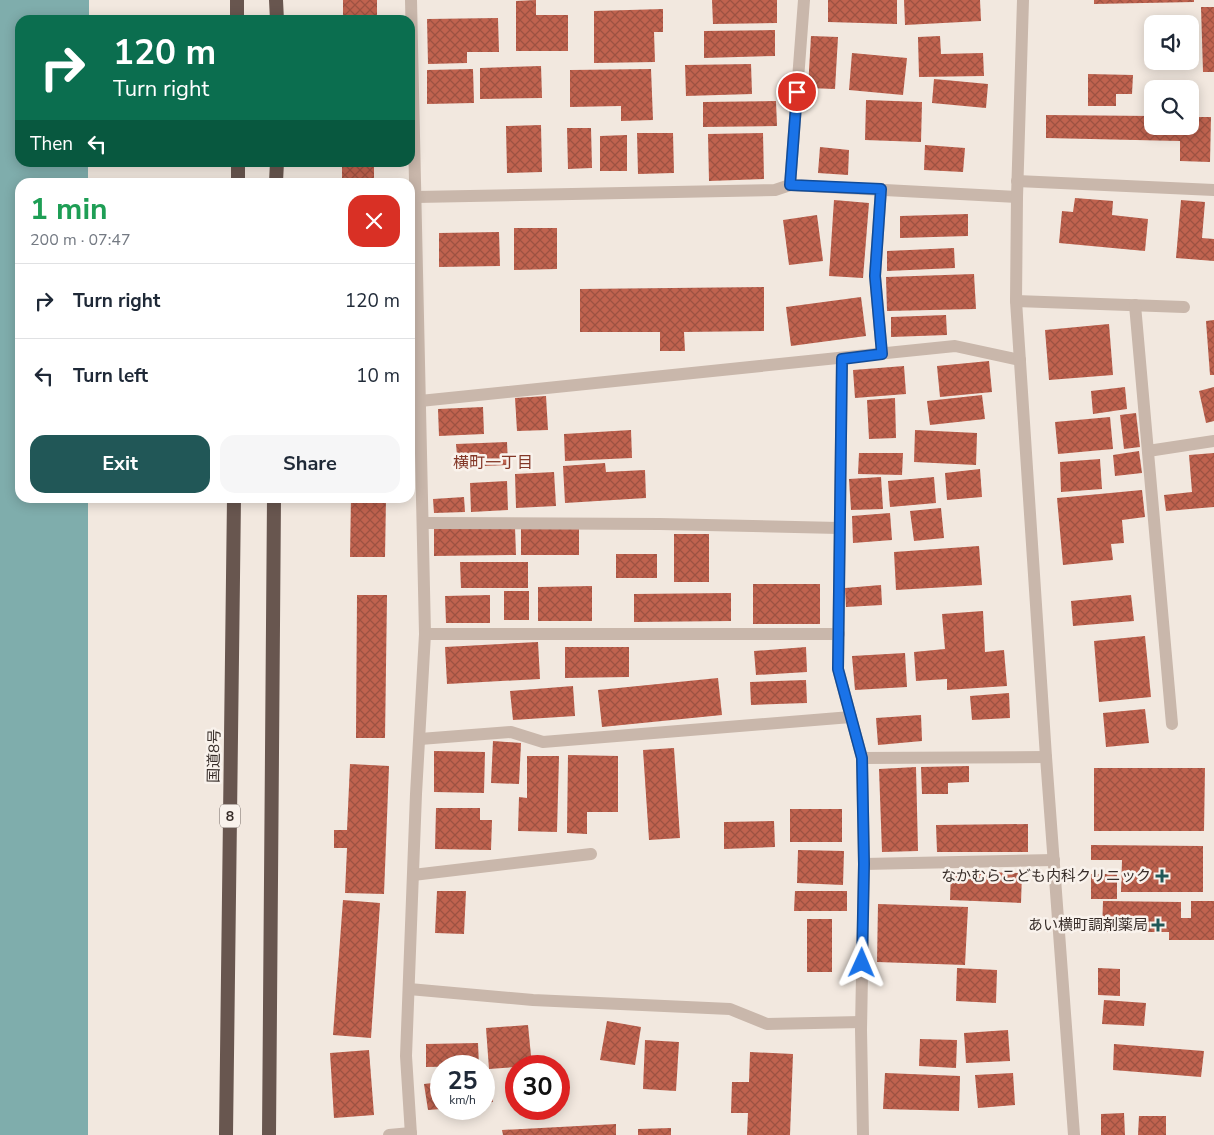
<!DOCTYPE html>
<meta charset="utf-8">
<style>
body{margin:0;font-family:"Nunito Sans","Noto Sans JP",sans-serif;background:#f6f6f7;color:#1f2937;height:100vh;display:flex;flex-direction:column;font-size:19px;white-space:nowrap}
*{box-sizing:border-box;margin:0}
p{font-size:16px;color:#747a83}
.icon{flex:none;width:28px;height:28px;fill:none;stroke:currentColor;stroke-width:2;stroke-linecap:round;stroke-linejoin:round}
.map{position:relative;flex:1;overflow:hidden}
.details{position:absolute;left:15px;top:178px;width:400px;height:325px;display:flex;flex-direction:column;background:#fff;border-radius:15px;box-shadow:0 2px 12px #0003}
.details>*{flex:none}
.guide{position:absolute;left:15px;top:15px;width:400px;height:152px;border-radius:15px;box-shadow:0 2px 12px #0003;background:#0b6e4f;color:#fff;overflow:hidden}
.buttons{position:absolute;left:1144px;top:15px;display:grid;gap:10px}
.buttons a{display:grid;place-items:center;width:55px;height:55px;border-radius:10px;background:#fff;box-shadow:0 2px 12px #0003;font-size:25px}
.speed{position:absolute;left:430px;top:1055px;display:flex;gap:10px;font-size:25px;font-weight:700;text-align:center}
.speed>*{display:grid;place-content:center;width:65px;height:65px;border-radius:50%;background:#fff;box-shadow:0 2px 12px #0003;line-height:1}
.speed small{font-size:12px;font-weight:400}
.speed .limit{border:8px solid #d22;background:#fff;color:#111}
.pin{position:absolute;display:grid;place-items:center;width:42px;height:42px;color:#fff;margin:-21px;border:2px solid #fff;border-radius:50%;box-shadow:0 1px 5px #0007}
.me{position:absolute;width:55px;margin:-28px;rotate:1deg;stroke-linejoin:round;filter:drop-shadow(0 0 4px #0008)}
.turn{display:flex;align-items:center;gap:18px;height:105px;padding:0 15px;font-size:22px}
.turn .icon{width:65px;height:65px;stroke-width:2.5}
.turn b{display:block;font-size:35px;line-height:42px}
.then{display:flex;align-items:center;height:48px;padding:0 15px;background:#0003;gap:10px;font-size:19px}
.round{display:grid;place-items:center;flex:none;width:52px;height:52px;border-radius:15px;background:#f6f6f7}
.overview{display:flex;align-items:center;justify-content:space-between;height:85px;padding:0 15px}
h1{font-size:30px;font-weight:700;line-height:38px;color:#1e9e55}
.action{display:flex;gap:10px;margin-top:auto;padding:10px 15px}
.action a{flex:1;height:58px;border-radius:15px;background:#215757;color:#fff;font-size:20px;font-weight:700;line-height:58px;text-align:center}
.action a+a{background:#f6f6f7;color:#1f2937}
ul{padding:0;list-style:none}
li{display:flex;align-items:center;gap:15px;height:75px;padding:0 15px;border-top:1px solid #e0e1e3}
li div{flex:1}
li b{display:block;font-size:19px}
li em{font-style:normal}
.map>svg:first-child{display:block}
.water{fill:#7fadac}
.building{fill:url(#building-cross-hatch)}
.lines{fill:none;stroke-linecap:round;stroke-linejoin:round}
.minor{stroke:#c9b7ab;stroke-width:12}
.tertiary{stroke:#c9b7ab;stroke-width:12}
.trunk{stroke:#68564f;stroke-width:14}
.route-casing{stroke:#114b97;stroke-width:12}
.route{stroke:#1a73e8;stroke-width:9}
.poi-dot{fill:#215757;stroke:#f9f2ec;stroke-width:2}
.labels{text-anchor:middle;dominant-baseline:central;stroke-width:5;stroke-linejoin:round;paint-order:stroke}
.shield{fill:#f9f2ec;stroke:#726964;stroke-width:1}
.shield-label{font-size:14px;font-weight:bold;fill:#382e2a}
.street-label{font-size:15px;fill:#382e2a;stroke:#f9f2ec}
.poi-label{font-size:15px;fill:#382e2a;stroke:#f9f2ec;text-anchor:end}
.neighbourhood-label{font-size:16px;fill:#833727;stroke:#f9f2ec}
</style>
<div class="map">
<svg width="1214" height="1135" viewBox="0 0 1214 1135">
<defs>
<pattern id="building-cross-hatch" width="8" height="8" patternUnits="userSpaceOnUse" patternTransform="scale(1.25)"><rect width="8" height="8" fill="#c0634f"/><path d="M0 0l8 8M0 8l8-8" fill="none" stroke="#9d5242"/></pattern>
</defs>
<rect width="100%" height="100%" fill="#f2e8df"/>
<!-- water -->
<path class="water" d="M0,0H89V20H20V162L88,163V182H20V498H88V1135H0Z"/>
<!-- building -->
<g class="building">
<path d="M343,0H377V20H323V16L343,15Z"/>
<path d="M536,0V15H568V51H516V1Z"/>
<path d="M712,0H777V23L713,24Z"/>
<path d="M828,0H897V24L828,22Z"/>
<path d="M904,0H980L981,21L905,25Z"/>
<path d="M1094,0H1194V2L1094,4Z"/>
<path d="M1201,7H1214V72H1203Z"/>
<path d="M663,9V32H654L655,62L594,63V11Z"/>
<path d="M498,18L499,52H467V63L428,64L427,19Z"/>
<path d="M775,30V56L704,58V31Z"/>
<path d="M811,36L838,37L835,89L808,88Z"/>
<path d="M940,36L941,54L983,53L984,76L919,77L918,37Z"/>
<path d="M852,53L907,58L903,95L849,90Z"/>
<path d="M751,64L752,94L686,96L685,65Z"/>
<path d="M541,66L542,98L480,99V68Z"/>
<path d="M473,69L474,103L427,104V70Z"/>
<path d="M651,69L653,120L621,121V106L570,107V70Z"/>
<path d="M1088,74L1133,75L1132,94H1116V106H1088Z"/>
<path d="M934,79L988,84L986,108L932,103Z"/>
<path d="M866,100L922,102L921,142L865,140Z"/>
<path d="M776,101L777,126L703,127V102Z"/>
<path d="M1046,115L1152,116V126H1190V117H1211L1210,162L1180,161V141L1046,138Z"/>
<path d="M541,125L542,172L507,173L506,126Z"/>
<path d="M567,128H591L592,168L568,169Z"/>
<path d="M637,133H673L674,173L638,174Z"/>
<path d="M763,133L764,179L709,181L708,134Z"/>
<path d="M627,135V171H600V136Z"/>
<path d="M925,145L965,148L963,172L924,170Z"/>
<path d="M820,147L849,150L848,175L818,173Z"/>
<rect x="342" y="162" width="32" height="20"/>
<path d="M1075,198L1113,201L1112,215L1148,219L1145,251L1059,243L1062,211L1073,212Z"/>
<path d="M834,200L869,203L863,278L829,276Z"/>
<path d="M1181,200L1205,202L1202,238L1214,239V261L1176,258Z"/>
<path d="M968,214V236L900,238V216Z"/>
<path d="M817,215L823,261L789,265L783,220Z"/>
<path d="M514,228H557V269L514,270Z"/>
<path d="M499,232L500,266L439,267V233Z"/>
<path d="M954,248L955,268L887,271V251Z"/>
<path d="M974,274L976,309L887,311L886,277Z"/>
<path d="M764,287V331L684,332L685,351H660V332H580V289Z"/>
<path d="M861,297L866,336L791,346L786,307Z"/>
<path d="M946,315L947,335L891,337V317Z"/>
<path d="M1214,320V375H1210L1206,321Z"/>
<path d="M1109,324L1113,375L1049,380L1045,330Z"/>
<path d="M989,361L992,392L940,397L937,366Z"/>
<path d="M904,366L906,394L855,398L853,370Z"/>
<path d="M1125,387L1127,409L1093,414L1091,391Z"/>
<path d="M1214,387V421L1206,423L1199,391Z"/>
<path d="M982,395L985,419L930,425L927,401Z"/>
<path d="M546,396L548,430L517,431L515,398Z"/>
<path d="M895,398L896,438L869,439L867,400Z"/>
<path d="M483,407L484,434L439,436L438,409Z"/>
<path d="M1136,413L1140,447L1124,449L1120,415Z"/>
<path d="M1110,417L1113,449L1058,454L1055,422Z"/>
<path d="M631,430L632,458L565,461L564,434Z"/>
<path d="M915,430L977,433L976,465L914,462Z"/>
<path d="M507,442L508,465L458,467L456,444Z"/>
<path d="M1139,451L1142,473L1115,476L1113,455Z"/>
<path d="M859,453H903L902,475L858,474Z"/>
<path d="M1214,453V507L1166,511L1164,495L1192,492L1189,455Z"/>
<path d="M1100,459L1102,489L1061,492L1060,462Z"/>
<path d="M605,463L606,472L645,470L646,498L565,503L563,466Z"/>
<path d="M980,469L982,497L947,500L945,473Z"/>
<path d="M554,472L556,506L516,508L515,474Z"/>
<path d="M881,477L883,509L851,510L849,479Z"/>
<path d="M934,477L936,503L890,507L888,481Z"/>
<path d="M507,481L508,510L471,512L470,483Z"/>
<path d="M1142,490L1145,517L1122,520L1124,543L1111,544L1113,560L1063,565L1057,498Z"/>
<path d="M464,497L465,512L434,513L433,499Z"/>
<path d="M351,498H386L385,557H350Z"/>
<path d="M941,508L944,538L914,541L910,511Z"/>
<path d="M890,513L892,540L853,543L852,516Z"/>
<path d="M515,527L516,555L434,556V528Z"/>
<path d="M579,528V555H521V529Z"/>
<rect x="674" y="534" width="35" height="48"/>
<path d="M979,546L982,585L896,590L894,552Z"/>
<rect x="616" y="554" width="41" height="24"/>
<path d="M460,562H528V588H461Z"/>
<rect x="753" y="584" width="67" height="40"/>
<path d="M881,585L882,605L846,607L845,588Z"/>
<path d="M592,586V621H538V587Z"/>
<rect x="504" y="591" width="25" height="29"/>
<path d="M731,593V621L634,622V594Z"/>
<path d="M357,595H387L385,738H356Z"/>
<path d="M490,595V623H446L445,596Z"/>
<path d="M1131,595L1134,621L1073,626L1071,601Z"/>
<path d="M983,611L985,652L1004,650L1007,686L947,690V679L916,681L914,652L945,649L942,614Z"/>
<path d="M1145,636L1151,697L1099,702L1094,641Z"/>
<path d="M538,642L540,679L447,684L445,647Z"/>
<path d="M565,647H629V677L565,678Z"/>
<path d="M806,647L807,672L756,675L754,651Z"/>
<path d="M905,653L907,687L855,690L852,656Z"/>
<path d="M718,678L722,715L602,727L598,690Z"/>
<path d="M806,680L807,703L751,705L750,682Z"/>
<path d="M573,686L575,716L513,720L510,691Z"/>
<path d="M1009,693L1010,718L972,720L970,696Z"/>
<path d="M1145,709L1149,743L1106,747L1103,713Z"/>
<path d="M921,715L922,741L878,745L876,718Z"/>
<path d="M493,741L521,743L519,784L491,783Z"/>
<path d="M674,748L680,838L649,840L643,750Z"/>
<path d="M434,751L485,752L484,793L434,792Z"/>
<path d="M568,755L618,756V812H587V834L567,833Z"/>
<path d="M527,756H559L557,832L518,831L519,797L527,798Z"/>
<path d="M350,764L389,766L384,894L345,893L347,848H334V830H347Z"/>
<path d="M969,766V782L948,783V794H922L921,767Z"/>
<path d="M916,767L918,851L882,852L879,769Z"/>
<path d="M1094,768H1205L1204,831H1094Z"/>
<path d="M436,808H480V820H492L491,850L435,849Z"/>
<rect x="790" y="809" width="52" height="33"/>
<path d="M774,821L775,847L724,849V822Z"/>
<path d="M1028,824V852H937L936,825Z"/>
<path d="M1091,845L1203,846V892H1121L1122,860H1091Z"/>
<path d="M798,850L844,851L843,885L797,883Z"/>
<path d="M951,871L1022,873L1021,903L950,900Z"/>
<rect x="1091" y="874" width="26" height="25"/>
<path d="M437,891H466L464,934L435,933Z"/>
<path d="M795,891H847V911H794Z"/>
<path d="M343,900L380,903L371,1038L333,1035Z"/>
<path d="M1103,901L1181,902V918H1191V901H1214V940H1169V932H1102Z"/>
<path d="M878,904L968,907L965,965L877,962Z"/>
<rect x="807" y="919" width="25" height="53"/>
<path d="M957,968L997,970L996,1003L956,1001Z"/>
<path d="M1098,968L1120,969V996L1098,995Z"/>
<path d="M1104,1000L1146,1003L1144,1026L1102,1024Z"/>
<path d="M607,1021L641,1027L635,1065L600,1060Z"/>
<path d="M528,1025L532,1066H516V1067L489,1069L486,1028Z"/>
<path d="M1008,1030L1010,1061L966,1063L964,1033Z"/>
<path d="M920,1039L957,1040L956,1068L919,1066Z"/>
<path d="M645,1040L679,1042L676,1091L643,1089Z"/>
<path d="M478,1043L479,1066L426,1067V1044Z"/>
<path d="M1114,1044L1204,1051L1201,1077L1113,1070Z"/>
<path d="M369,1050L374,1115L334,1118L330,1053Z"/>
<path d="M750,1052L793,1054L790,1135H747L748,1113H731L732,1082H749Z"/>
<path d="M885,1073L960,1076L959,1111L883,1109Z"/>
<path d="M1013,1073L1015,1105L978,1108L975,1075Z"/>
<path d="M490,1076L493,1102L484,1103V1077Z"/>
<path d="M441,1082V1109L428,1110L424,1084Z"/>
<path d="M1124,1113L1125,1135H1101V1114Z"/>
<path d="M1139,1116H1166V1135H1138Z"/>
<path d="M616,1124V1135H503L502,1130Z"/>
<path d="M671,1128V1135H638V1129Z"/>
</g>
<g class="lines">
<!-- minor -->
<g class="minor">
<path d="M411,0L425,634L416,794L406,1056L411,1135"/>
<path d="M804,0L790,185L1017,197"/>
<path d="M1017,181L1214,190"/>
<path d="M881,189L875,276L882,354"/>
<path d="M416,197L775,190L790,185"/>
<path d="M1016,301L1184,307"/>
<path d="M1135,305L1172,724"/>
<path d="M842,359L838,669L862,758L864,864L861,1030L863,1135"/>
<path d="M420,401L955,346L1020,360"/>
<path d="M1148,451L1214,441"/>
<path d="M423,523L660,524L839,528"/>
<path d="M425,634H839"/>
<path d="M420,739L511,732L543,742L851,717"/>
<path d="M862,758L1046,757"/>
<path d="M864,864L1054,860"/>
<path d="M413,875L591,854"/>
<path d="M409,989L533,1000L730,1009L767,1024L861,1022"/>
<path d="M389,1135L411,1133"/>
</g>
<!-- tertiary -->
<path class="tertiary" d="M1023,0L1017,197L1016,301L1046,757L1074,1135"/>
<!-- trunk -->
<g class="trunk">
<path d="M237,0V20"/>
<path d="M276,0L277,20"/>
<path d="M238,182V162"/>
<path d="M276,182L277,162"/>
<path d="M226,1135L234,498"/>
<path d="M269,1135L274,498"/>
</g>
</g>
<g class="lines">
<!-- route casing -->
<g class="route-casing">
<path id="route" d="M797,92L790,185L881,189L875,276L882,354L842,359L838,669L862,758L864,864L862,963"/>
</g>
<!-- route -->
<use href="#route" class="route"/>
</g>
<!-- markers -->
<g class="poi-dot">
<path d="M1159.5 868.5h5v5h5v5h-5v5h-5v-5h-5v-5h5z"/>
<path d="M1155.5 917.5h5v5h5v5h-5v5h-5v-5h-5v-5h5z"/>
</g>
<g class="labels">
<!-- shield labels -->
<rect class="shield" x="220" y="804.5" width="20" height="23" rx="4"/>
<g class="shield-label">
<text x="230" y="816">8</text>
</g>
<!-- street labels -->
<g class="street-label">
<text transform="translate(214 756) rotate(-89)">国道8号</text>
</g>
<!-- poi labels -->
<g class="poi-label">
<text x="1151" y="876">なかむらこども内科クリニック</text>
<text x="1148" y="925">あい横町調剤薬局</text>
</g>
<!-- neighbourhood labels -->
<g class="neighbourhood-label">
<text x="493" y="463">横町一丁目</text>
</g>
</g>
</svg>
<div class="buttons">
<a><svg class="icon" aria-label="sound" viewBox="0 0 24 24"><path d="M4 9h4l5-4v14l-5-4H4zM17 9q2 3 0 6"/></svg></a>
<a><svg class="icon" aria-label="search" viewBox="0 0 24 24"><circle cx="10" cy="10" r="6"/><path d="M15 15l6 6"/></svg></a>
</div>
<div class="speed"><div>25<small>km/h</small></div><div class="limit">30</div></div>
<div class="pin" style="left:797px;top:92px;background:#d93025"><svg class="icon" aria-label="arrive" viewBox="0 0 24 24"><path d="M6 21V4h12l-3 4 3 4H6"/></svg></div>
<svg class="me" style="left:862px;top:963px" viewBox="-20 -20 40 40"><path d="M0-17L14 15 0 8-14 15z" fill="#1a73e8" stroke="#fff" stroke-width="4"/></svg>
<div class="guide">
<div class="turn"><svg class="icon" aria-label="right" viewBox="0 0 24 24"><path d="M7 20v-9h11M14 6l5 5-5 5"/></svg><div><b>120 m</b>Turn right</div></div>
<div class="then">Then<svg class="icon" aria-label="left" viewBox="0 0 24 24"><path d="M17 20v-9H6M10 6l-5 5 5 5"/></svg></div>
</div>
<section class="details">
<div class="overview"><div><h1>1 min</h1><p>200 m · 07:47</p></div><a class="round" style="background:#d93025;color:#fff"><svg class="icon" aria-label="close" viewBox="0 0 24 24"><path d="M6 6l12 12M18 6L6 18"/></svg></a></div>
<ul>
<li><svg class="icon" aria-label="right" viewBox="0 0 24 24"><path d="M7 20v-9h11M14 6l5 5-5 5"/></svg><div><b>Turn right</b></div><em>120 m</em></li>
<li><svg class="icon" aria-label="left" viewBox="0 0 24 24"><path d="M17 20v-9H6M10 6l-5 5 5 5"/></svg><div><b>Turn left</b></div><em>10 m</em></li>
</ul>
<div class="action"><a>Exit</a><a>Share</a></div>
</section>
</div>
